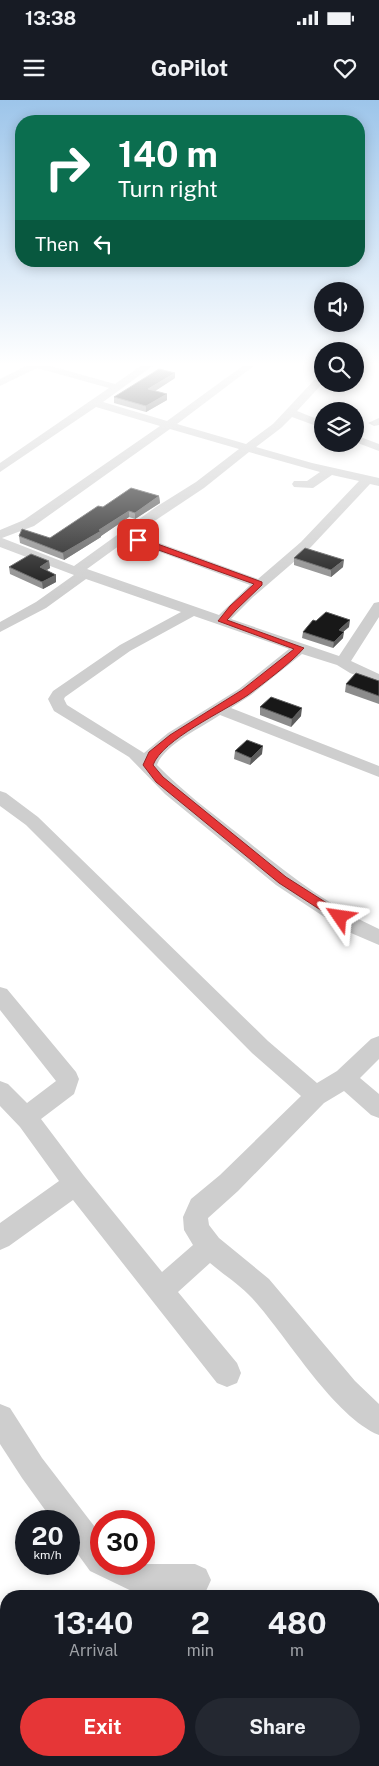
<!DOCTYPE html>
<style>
body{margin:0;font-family:"Public Sans",sans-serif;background:#242831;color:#f1f3f6;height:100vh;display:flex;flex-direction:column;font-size:19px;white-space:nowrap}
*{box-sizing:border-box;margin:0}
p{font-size:16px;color:#9ea1a6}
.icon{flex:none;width:28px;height:28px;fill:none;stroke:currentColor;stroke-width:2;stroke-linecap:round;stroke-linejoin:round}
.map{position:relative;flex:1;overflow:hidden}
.details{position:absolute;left:0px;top:1490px;width:380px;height:176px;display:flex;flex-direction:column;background:#171b24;border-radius:20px 20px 0 0;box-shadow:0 2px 12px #0003}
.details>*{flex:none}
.hud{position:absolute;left:15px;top:15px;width:350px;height:152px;border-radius:20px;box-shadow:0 2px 12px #0003;background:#0b6e4f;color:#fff;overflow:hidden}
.controls{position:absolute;left:314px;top:182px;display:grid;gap:10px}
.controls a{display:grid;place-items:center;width:50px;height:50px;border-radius:50%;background:#171b24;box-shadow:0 2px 12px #0003;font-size:25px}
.speed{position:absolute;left:15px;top:1410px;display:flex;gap:10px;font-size:25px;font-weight:700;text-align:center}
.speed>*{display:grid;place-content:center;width:65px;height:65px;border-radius:50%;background:#171b24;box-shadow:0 2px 12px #0003;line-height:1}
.speed small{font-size:12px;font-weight:400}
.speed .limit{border:8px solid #d22;background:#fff;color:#111}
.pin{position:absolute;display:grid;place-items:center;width:42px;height:42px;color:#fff;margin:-21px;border-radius:10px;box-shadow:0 2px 8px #0006}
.me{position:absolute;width:55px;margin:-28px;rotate:302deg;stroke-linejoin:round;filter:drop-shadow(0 0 4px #0008)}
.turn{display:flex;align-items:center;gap:18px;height:105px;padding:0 20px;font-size:22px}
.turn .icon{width:65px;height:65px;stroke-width:2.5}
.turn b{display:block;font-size:35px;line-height:42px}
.then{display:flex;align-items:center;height:48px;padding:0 20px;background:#0003;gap:10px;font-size:19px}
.eta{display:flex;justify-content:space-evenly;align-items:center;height:85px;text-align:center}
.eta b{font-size:30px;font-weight:700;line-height:35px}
.action{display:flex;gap:10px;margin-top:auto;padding:10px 20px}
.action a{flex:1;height:58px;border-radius:30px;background:#e63637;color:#fff;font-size:20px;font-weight:700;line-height:58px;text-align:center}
.action a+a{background:#242831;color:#f1f3f6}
.status{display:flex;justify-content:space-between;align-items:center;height:35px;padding:0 25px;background:#171b24;direction:ltr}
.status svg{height:14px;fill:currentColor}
header{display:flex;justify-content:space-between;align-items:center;height:65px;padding:0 20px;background:#171b24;font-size:22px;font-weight:700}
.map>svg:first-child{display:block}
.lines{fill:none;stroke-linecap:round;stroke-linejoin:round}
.minor{fill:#cecece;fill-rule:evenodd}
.wall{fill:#8c8c8c}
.shaded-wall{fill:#5d5d5d}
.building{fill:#181818;stroke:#5d5d5d}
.route{fill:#e63637;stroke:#962324}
</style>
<div class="status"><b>13:38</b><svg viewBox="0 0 49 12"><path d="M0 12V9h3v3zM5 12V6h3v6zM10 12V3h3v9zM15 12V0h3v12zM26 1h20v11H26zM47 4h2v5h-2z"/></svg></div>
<header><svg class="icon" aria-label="menu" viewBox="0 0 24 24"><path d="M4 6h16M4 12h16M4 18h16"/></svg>GoPilot<svg class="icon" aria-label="heart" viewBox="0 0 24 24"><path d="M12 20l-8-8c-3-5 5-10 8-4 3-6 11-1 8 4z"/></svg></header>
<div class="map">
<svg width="379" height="1666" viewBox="0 0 379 1666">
<rect width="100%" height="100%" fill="#fff"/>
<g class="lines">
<!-- minor -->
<g class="minor">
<path d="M28,265H47L115,284L142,265H154L103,302L167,321L244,265H255L177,324L246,344L273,324L318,276L322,275V284L297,311L322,321V328L292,317L281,328L256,347L312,363L379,378V386L370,384L310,448L253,497L231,519L339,556L374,503L379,502V517L351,561L379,574V585L350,573L337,565L302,554L251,595L231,608L379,666V677L220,615C202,627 164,645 157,665C182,691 212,713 241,736C284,771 328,806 379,829V845L344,830L276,785L165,694L129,657L54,611L48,599L53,591L120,545L181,512L86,479L46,508L0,532V522L36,502L74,475L0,447V430L24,420L160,326L96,307L0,372V363L109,288L37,268L0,286V279ZM170,329L239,349L196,382L156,407L74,466L2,438L34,426ZM249,352L320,372L307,381H294L292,384L294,387L313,388L332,375L359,381L301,442L258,479L135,434L204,388ZM127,440L250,485L219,515L87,469ZM194,516L289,549L239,589L168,633L144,653L67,605L64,599L65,597L130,551Z"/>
<path d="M379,318V325L374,326L368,323Z"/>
<path d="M355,335L379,344V351L355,342Z"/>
<path d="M0,691L6,693L38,717L268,941L317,983L337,971L371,939L379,936V959L360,978L379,994V1018L371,1015L344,991L324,1003L238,1091L208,1118L209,1125L219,1138L269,1179L355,1281L379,1304V1335C333,1316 287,1236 252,1198C240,1185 224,1175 210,1163L178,1192L237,1263L241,1273L237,1283L227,1287L217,1283L73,1100L9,1146L0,1150V1123L59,1081L20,1027L0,1006V981L8,984L27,1003L56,981L0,910V887L7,889L76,972L79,979L74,994L41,1019L84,1076L162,1172L193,1145L184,1130L183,1117L191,1099L220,1075L301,996L252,953L58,757L26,725L0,706Z"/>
<path d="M0,1304L10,1308L42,1358L101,1435V1464H195L206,1469L211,1480L206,1491L195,1496H142L90,1471L69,1442V1421H53L22,1378L0,1344Z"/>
</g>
</g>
<!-- wall -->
<g class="wall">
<path d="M175,278L155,291L167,294V300L146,312L114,303V297Z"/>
<path d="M159,396L160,403L135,419L129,417L101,436V437L64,460L20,443L19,436L50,438L103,407Z"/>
<path d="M294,458L343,467L331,477L294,465Z"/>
<path d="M49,461L50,468L46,470L56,475V482L43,489L10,474L9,467Z"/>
<path d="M349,527L343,532V538L333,548L302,538L303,532Z"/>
<path d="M379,581V604L345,592L346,584Z"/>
<path d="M260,607L301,616L291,627L260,615Z"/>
<path d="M235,651L262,654L250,665L234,659Z"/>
</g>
<!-- shaded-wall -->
<g class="shaded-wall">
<path d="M175,273V278L149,295L148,289Z"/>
<path d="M167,294V300L146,312V306Z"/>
<path d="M159,396L160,403L135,419V413Z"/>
<path d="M129,411V417L101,436V437L64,460L63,453Z"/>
<path d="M344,460L343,467L331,477V470Z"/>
<path d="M49,461L50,468L41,474L40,467Z"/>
<path d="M56,475V482L43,489L42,482Z"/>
<path d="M350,520L349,527L338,536L339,530Z"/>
<path d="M344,532L343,538L333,548L334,542Z"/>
<path d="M302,608L301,616L291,627L292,619Z"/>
<path d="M263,646L262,654L250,665L251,658Z"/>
</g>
<!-- building -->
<g class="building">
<path d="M159,269L175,273L148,289L167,294L146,306L114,297Z"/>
<path d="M131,388L159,396L135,413L129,411L99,430L101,431L63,453L19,436L22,429L50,438L98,406L103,407Z"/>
<path d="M305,448L344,460L331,470L294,458Z"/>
<path d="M31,454L49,461L40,467L56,475L42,482L9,467Z"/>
<path d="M326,512L350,520L339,530L344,532L334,542L303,532L313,520L316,521Z"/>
<path d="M356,573L379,581V596L346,584Z"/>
<path d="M271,597L302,608L292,619L260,607Z"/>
<path d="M247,640L263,646L251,658L235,651Z"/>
</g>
<!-- sky -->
<linearGradient id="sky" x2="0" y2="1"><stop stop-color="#9dc5ea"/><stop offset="0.53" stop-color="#fff"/><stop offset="1" stop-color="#fff" stop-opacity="0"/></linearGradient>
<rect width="379" height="498" fill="url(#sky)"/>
<!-- route -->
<path class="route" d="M136,438H141L262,482V485L236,510L227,520L304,548C291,563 264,583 248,595C223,612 163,639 153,665L163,677L286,777L344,814L345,817L344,820H336L279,783L156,682L143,665L149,652L170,635L242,590L294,549L218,521L230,506L254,484L136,442Z"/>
</svg>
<div class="controls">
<a><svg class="icon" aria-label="sound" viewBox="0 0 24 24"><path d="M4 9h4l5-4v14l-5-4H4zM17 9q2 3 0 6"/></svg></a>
<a><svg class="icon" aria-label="search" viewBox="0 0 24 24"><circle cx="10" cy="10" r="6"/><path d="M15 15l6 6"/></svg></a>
<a><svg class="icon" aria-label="layers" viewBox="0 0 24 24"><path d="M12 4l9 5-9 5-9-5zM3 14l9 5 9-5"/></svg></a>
</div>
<div class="speed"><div>20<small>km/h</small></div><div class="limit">30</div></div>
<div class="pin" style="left:138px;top:440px;background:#d93025"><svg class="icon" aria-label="arrive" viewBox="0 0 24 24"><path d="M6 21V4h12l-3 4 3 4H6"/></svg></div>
<svg class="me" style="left:340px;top:817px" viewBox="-20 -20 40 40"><path d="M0-17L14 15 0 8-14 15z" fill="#e63637" stroke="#fff" stroke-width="4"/></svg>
<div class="hud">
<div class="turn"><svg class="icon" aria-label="right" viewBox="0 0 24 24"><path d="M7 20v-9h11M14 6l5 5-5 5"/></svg><div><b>140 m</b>Turn right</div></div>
<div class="then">Then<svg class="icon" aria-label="left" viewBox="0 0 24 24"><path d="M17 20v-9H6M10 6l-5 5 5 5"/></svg></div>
</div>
<section class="details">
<div class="eta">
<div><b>13:40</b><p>Arrival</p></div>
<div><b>2</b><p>min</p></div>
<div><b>480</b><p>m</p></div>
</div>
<div class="action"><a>Exit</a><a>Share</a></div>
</section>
</div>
